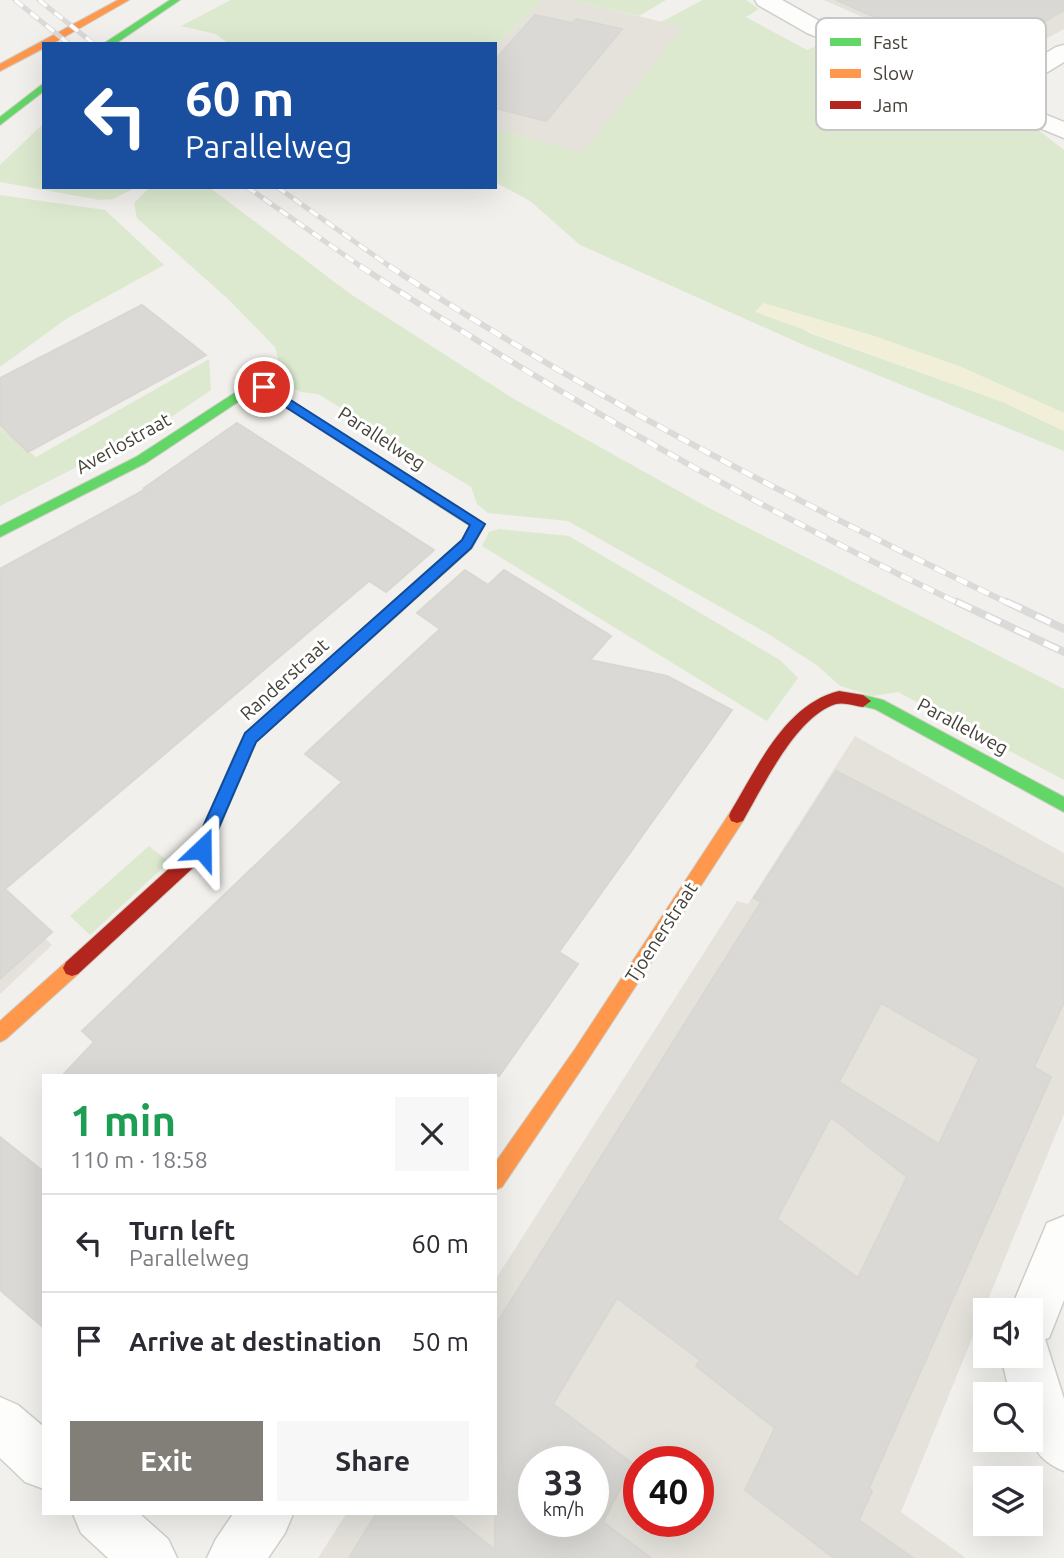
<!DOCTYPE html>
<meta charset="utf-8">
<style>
body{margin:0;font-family:Ubuntu,sans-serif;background:#f7f7f7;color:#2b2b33;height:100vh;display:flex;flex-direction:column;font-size:26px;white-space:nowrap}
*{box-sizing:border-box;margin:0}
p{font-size:23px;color:#7c7c81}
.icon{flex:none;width:38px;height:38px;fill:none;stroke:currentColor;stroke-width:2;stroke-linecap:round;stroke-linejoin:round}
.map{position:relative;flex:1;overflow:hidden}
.drawer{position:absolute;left:42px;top:1074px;width:455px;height:441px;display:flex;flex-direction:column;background:#fff;border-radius:0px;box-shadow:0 7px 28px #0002}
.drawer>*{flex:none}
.top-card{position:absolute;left:42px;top:42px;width:455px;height:147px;border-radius:0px;box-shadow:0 7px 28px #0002;background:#1a4fa0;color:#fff;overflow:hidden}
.buttons{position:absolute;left:973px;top:1298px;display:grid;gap:14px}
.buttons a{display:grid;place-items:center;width:70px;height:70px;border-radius:0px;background:#fff;box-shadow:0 7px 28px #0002;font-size:35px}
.speed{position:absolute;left:518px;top:1446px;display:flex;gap:14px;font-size:35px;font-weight:700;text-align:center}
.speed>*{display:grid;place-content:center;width:91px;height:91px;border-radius:50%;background:#fff;box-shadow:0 7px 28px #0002;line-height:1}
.speed small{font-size:18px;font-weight:400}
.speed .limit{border:10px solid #d22;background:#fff;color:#111}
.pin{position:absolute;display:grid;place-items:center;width:60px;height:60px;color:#fff;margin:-30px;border:4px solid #fff;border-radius:50%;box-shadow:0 2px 7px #0007}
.me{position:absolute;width:77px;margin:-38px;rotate:23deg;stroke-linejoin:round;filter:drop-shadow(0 0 5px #0008)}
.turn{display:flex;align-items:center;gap:24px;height:147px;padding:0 28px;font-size:32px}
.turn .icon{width:91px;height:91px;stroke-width:2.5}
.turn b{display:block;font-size:49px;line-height:60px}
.round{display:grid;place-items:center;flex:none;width:74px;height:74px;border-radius:0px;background:#f7f7f7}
.overview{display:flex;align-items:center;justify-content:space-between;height:119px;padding:0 28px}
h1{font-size:42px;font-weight:700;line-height:52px;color:#1e9e55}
.cta{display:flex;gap:14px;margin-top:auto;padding:14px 28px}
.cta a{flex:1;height:80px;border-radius:0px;background:#827f78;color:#fff;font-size:28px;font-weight:700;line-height:80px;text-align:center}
.cta a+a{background:#f7f7f7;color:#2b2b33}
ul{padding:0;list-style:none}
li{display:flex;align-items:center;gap:21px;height:98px;padding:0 28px;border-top:2px solid #e1e1e2}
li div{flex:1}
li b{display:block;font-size:26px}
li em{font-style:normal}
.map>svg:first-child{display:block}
.residential{fill:#e4e2db;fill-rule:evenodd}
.green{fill:#dce9cf}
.sand{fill:#f2efd9}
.building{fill:#dbd9d5;stroke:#d9d7d2;stroke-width:2;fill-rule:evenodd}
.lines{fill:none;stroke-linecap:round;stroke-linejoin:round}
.street-casing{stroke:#cfceca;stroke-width:3}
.fast-casing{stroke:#d0cdc4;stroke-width:2}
.slow-casing{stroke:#d0cdc4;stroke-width:2}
.jam-casing{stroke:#d0cdc4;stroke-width:2}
.street{fill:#fdfdfc;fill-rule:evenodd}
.fast{fill:#63d668;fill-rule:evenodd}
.slow{fill:#ff974d;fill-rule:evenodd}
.jam{fill:#b3261e;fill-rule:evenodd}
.rail-far2-casing{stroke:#dadad9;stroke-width:5}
.rail-far1-casing{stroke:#dadad9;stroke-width:6}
.rail-casing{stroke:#dadad9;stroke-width:8}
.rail-far2{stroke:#fff;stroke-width:3.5;stroke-dasharray:10;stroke-linecap:butt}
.rail-far1{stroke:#fff;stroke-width:4.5;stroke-dasharray:12;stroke-linecap:butt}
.rail{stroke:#fff;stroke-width:5;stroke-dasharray:16;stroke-linecap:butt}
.route{fill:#1a73e8;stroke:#114b97;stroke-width:2}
.labels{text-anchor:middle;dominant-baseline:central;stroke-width:6;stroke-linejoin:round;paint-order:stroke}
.street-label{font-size:19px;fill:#464239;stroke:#fff}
.key{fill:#fff;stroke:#c8c6c4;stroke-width:2}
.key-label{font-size:19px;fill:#464239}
</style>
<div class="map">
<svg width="1064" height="1558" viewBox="0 0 1064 1558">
<rect width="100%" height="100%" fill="#f1f0ec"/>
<!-- residential -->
<g class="residential">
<path d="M542,0H570L684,27L583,153L495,129V47Z"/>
<path d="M824,0H1064V29L986,72Z"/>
<path d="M855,736L1064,853V1114L901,1512L966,1558H318L346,1514H495V1280L737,901L748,904ZM534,1461H593V1521H534ZM639,1461H698V1521H639Z"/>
<path d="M0,893L52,945L0,994Z"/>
</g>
<!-- green -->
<g class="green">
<path d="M231,0H542L495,47V44H229L216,34L181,26Z"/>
<path d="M570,0H666L639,16Z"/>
<path d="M703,0H746L759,9L746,17L807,50L824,43L846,53L834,61L858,72L872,63L887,69L875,78L935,101L948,92L1041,132L1064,150V413L961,367L874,336L763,303L809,333L1003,402L1064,431V451L806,346L580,245L530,201L495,182V129L583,153L683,27L661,22Z"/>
<path d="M44,123V187H137L113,199L100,200L0,182V165Z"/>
<path d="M150,187H209L349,293L514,399L709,508L1064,689V780L898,692L873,696L840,686L818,666L770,635L568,521L488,513L477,504L471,487L318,394L301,392L281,382L283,377L275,347L227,298L137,218L134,203Z"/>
<path d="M0,195L105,210L164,265L66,319L0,367Z"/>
<path d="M209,359L211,390L161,424L0,506V428L36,457Z"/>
<path d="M499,529L569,536L780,660L798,678L767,721L482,546L489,532Z"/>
<path d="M149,846L169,862L90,935L70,916Z"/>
</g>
<!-- sand -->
<path class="sand" d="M763,303L874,336L961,367L1064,413V431L1003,402L755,312Z"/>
<!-- building -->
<g class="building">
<path d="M836,0H1064V10L976,61Z"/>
<path d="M535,15L572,23L577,19L622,29L546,121L495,108V60Z"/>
<path d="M142,305L206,355L28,452L0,425V378Z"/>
<path d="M237,423L434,550L386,592L369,581L5,889L52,932L0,979V569L146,489L144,488Z"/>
<path d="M465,570L488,585L504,570L611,636L590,660L667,676L732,710L559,952L578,964L499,1076H62L94,1042L82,1031L342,782L305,754L440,629L417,613Z"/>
<path d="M836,771L1064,889V1002L1034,1067L1051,1077L869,1488L872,1491L859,1520L913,1558H834L745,1490L775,1428L696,1366L700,1360L617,1298L553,1404L633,1464L603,1522L651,1558H349L376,1514H450L495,1550V1326L761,902L754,898ZM881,1003L979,1059L939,1144L839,1082ZM831,1117L907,1177L858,1278L777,1219ZM534,1461H593V1521H534Z"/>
<path d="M0,1137L44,1172V1328L0,1290Z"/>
</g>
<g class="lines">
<!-- street casing -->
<g class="street-casing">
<g id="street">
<path d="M755,0H782L823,23L985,90L1056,47L1064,45V62L1005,98L1064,122V138L807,33L758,5Z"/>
<path d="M1064,1216V1300L1049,1338L1045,1339L1064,1399V1471C1025,1455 1031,1432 1031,1395H1010L1001,1356H1031V1311H1010L1047,1223Z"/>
<path d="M0,1397L18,1405L44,1427V1489L25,1482L0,1458Z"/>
<path d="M73,1514H140L168,1539L177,1558H108L81,1533Z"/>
<path d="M233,1514H293L285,1533L268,1558H207L216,1539Z"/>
</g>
</g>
<!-- fast casing -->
<g class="fast-casing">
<g id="fast">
<path d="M170,0H180L115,44H103Z"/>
<path d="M44,83V91L0,125V117Z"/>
<path d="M263,383L485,524L472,548L256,742L247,761H237L234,756L245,733L462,540L470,526L262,392L244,398L146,463L0,537V526L136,457L236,392Z"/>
<path d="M863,695L883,700L1064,797V812L875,709L858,705L855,701L858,697Z"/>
</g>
</g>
<!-- slow casing -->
<g class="slow-casing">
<g id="slow">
<path d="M118,0H129L52,44H44V48L0,71V64Z"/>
<path d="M737,809L743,811L745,816L743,821L587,1061L502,1187L495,1190V1163L575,1049L731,811Z"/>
<path d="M72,960L78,962L81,968L78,974L6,1039L0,1042V1021L66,962Z"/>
</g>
</g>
<!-- jam casing -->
<g class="jam-casing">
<g id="jam">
<path d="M839,691L863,695L871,701L863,707C855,706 845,702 836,704C796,716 763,787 743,821L737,823L731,821L729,816L731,811C757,768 785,704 839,691Z"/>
<path d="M242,749L247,751L250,756L208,854L78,974L72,976L66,974L63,968L66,962L196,844L234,756L237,751Z"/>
</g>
</g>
<!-- street -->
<use href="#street" class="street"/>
<!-- fast -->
<use href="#fast" class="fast"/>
<!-- slow -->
<use href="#slow" class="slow"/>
<!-- jam -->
<use href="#jam" class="jam"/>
<!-- rail-far2 casing -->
<g class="rail-far2-casing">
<g id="rail-far2">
<path d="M15,0L69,44"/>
<path d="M39,0L94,44"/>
<path d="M247,187L363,268"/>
<path d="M277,187L392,268"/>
</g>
</g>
<!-- rail-far1 casing -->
<g class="rail-far1-casing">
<g id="rail-far1">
<path d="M360,266C552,392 752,505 960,604"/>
<path d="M389,266C587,395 797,502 1010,604"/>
</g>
</g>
<!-- rail casing -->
<g class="rail-casing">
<g id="rail">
<path d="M957,602L1064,652"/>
<path d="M1007,602L1064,629"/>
</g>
</g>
<!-- rail-far2 -->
<use href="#rail-far2" class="rail-far2"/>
<!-- rail-far1 -->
<use href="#rail-far1" class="rail-far1"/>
<!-- rail -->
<use href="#rail" class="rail"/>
</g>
<!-- route -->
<path class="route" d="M264,383L485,524L471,548L256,742L207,855L202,857L196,855L193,849L245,733L462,540L470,525L259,390V384Z"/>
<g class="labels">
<!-- street labels -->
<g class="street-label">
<text transform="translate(382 438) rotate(33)">Parallelweg</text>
<text transform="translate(123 443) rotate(-29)">Averlostraat</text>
<text transform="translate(284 679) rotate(-42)">Randerstraat</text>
<text transform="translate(963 726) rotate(28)">Parallelweg</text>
<text transform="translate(661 932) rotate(-57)">Tjoenerstraat</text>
</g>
</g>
<!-- legend -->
<rect x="816" y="18" width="230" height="112" rx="10" class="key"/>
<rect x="830" y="38" width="31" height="8" fill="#63d668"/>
<rect x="830" y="69" width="31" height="9" fill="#ff974d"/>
<rect x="830" y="101" width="31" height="8" fill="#b3261e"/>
<g class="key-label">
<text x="873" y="49">Fast</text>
<text x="873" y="80">Slow</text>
<text x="873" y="112">Jam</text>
</g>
</svg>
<div class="buttons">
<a><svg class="icon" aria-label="sound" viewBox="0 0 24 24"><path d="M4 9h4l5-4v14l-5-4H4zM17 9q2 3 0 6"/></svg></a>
<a><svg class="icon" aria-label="search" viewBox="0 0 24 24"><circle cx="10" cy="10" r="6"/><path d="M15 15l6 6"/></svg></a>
<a><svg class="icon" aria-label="layers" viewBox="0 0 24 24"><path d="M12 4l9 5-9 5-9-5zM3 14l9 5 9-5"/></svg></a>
</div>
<div class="speed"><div>33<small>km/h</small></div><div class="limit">40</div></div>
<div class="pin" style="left:264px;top:387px;background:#d93025"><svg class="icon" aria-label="arrive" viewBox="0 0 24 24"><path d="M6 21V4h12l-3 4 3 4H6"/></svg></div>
<svg class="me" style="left:202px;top:849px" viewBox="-20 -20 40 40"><path d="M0-17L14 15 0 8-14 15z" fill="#1a73e8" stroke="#fff" stroke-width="4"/></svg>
<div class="top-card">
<div class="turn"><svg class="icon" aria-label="left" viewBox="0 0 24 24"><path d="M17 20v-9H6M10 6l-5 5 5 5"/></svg><div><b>60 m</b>Parallelweg</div></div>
</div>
<section class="drawer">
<div class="overview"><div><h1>1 min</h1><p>110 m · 18:58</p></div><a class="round"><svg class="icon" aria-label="close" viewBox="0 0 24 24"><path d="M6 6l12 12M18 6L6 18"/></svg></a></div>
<ul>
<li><svg class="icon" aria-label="left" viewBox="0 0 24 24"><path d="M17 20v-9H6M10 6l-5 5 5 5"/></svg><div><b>Turn left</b><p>Parallelweg</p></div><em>60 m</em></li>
<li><svg class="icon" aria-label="arrive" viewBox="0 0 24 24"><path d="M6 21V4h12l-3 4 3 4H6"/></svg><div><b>Arrive at destination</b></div><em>50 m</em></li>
</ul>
<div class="cta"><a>Exit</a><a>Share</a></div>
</section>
</div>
